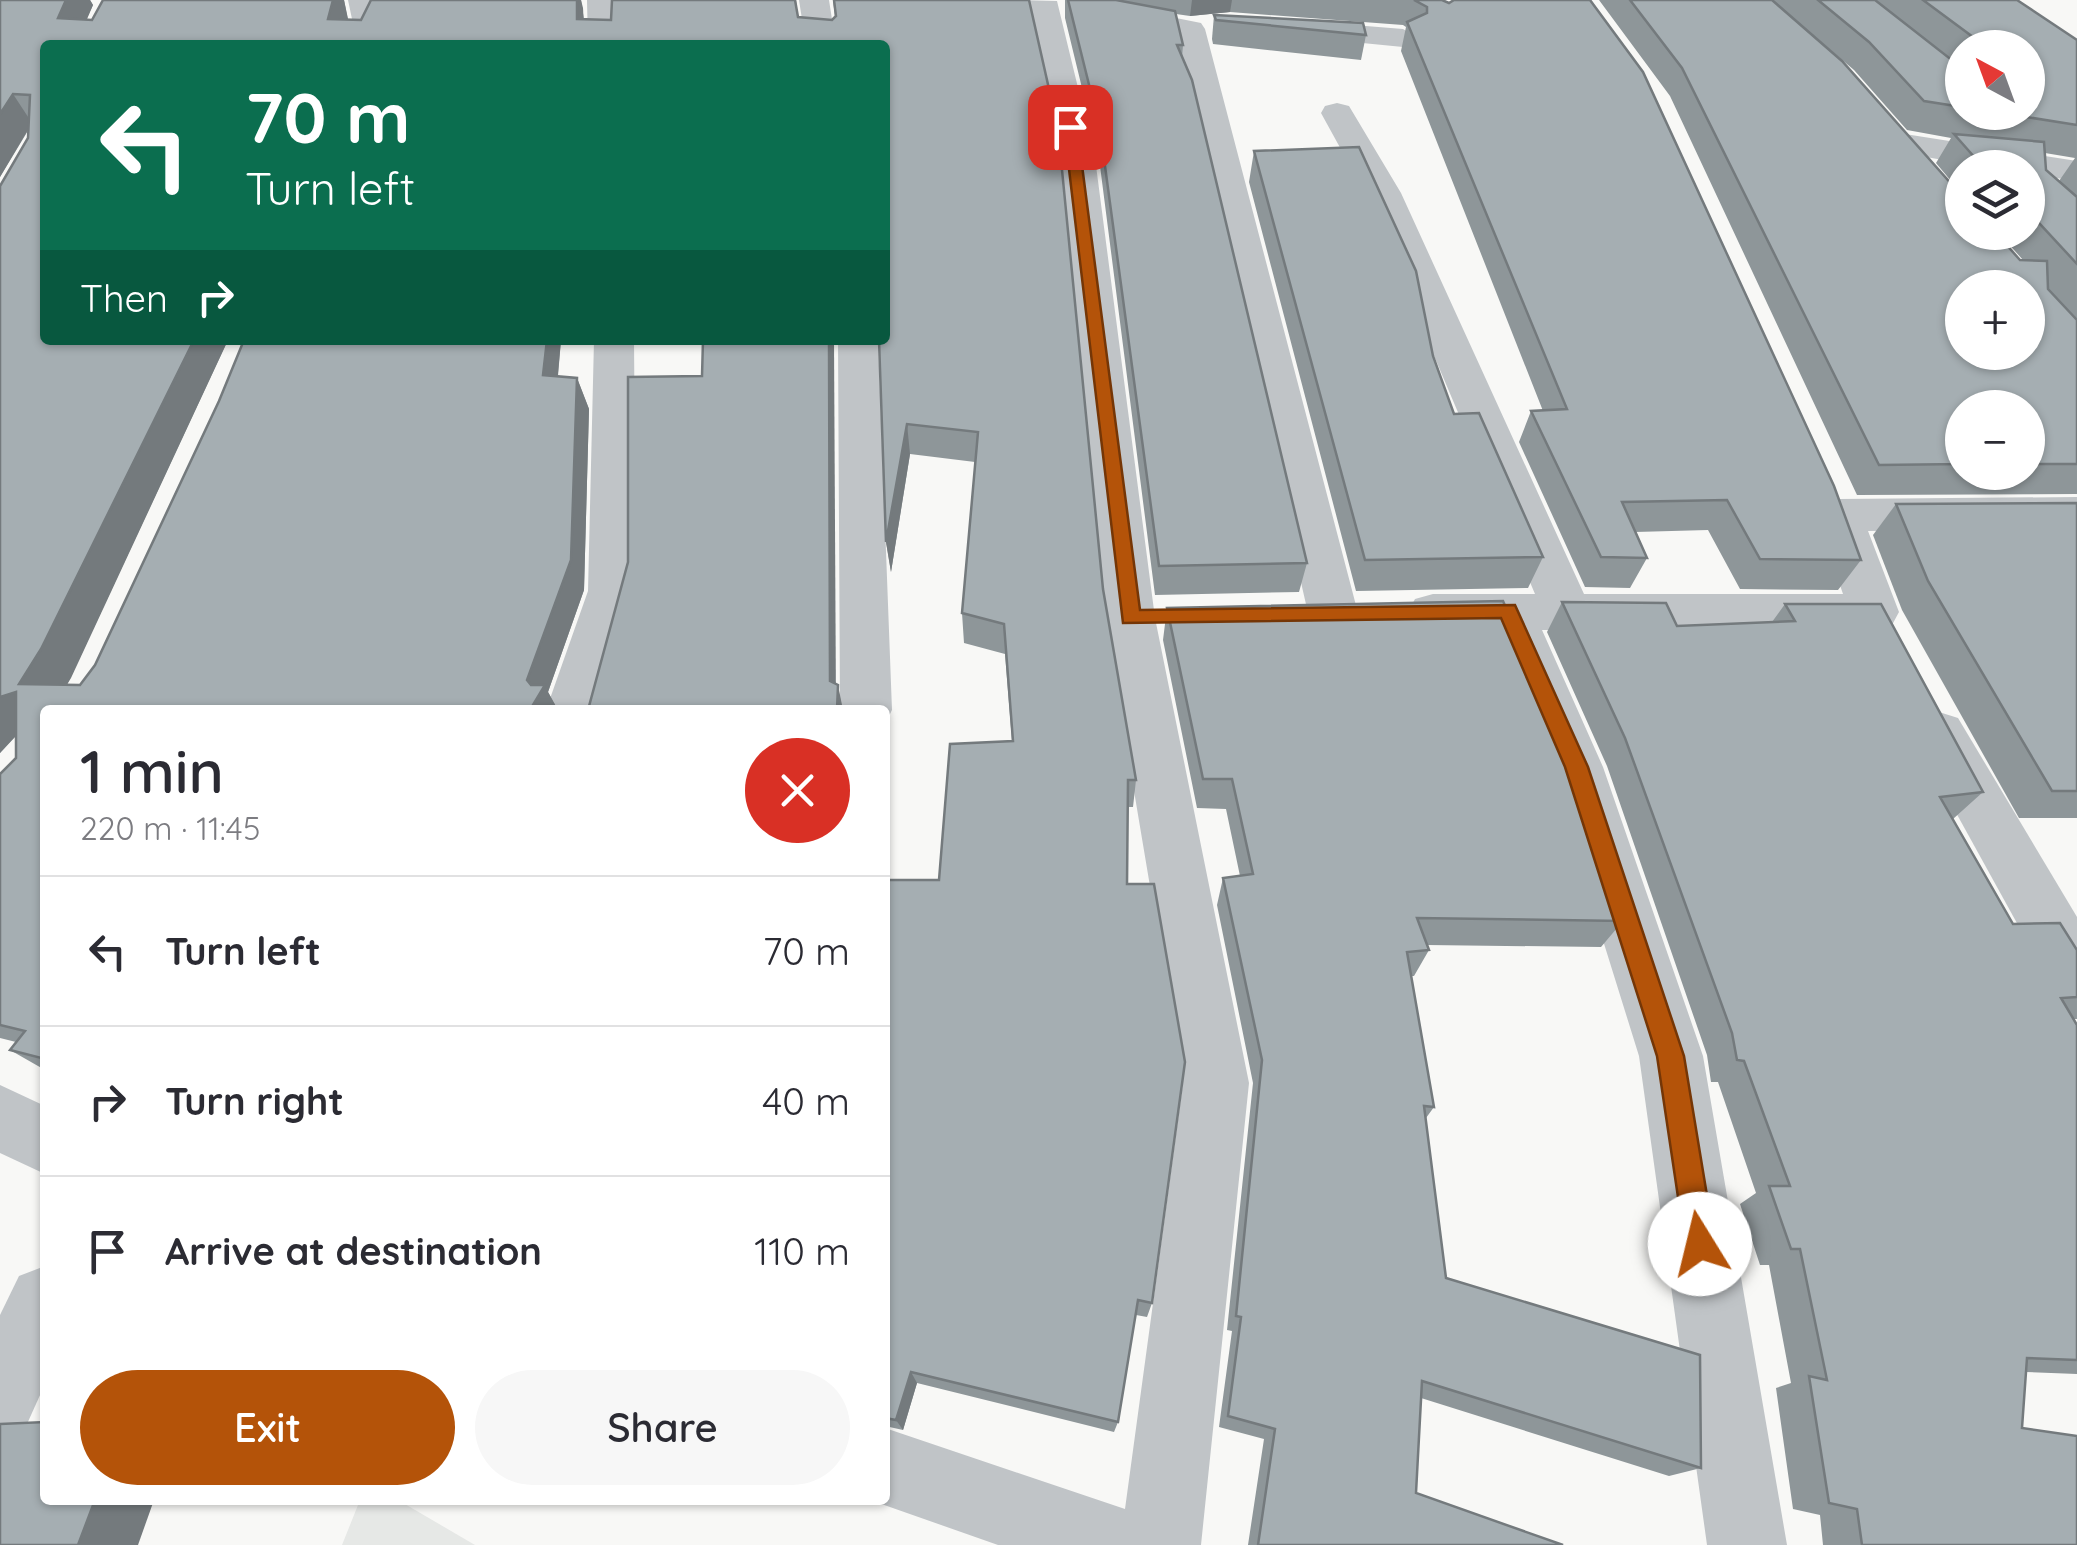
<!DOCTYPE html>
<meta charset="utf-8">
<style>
body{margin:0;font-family:Quicksand,sans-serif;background:#f7f7f7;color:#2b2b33;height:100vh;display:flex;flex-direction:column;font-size:38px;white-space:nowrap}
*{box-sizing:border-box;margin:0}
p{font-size:32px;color:#7c7c81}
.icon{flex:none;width:55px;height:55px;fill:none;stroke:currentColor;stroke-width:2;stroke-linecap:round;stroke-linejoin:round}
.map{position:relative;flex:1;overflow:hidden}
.drawer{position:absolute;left:40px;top:705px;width:850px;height:800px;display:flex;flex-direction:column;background:#fff;border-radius:10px;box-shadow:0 2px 8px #0004}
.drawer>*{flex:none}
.top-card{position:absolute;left:40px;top:40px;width:850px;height:305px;border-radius:10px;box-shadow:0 2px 8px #0004;background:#0b6e4f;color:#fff;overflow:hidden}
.needle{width:65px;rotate:319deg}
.controls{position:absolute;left:1945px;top:30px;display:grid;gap:20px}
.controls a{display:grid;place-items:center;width:100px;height:100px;border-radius:50%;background:#fff;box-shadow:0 2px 8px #0004;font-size:50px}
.pin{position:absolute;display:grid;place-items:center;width:85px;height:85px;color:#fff;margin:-42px;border-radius:20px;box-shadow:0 5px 15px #0006}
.me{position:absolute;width:110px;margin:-55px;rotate:351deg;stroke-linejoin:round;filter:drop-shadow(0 0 8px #0008)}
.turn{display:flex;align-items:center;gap:35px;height:210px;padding:0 40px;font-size:45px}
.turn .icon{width:130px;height:130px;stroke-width:2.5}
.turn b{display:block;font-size:70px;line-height:85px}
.then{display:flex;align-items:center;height:95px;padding:0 40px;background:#0003;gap:20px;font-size:38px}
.round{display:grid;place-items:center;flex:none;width:105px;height:105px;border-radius:52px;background:#f7f7f7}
.summary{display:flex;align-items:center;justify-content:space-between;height:170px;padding:0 40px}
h1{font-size:60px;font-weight:600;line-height:75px}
.primary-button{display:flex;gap:20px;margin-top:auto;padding:20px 40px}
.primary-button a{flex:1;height:115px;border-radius:60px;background:#b45309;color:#fff;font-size:40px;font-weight:600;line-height:115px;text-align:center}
.primary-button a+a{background:#f7f7f7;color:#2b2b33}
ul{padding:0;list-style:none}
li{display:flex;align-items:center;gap:30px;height:150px;padding:0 40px;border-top:2px solid #e1e1e2}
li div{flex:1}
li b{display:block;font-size:38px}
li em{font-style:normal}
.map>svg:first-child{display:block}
.built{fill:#e6e8e6}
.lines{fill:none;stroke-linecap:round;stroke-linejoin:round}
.street{fill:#c0c4c7;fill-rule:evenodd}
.wall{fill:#8e9699;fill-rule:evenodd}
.shaded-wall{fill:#747a7d}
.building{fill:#a5aeb2;stroke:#747a7d;stroke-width:2.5;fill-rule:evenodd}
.route{fill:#b45309;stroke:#753606;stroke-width:2.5}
</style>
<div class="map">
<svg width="2077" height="1545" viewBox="0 0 2077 1545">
<rect width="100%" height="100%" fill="#f8f8f6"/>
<!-- built -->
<path class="built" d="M360,1500H398L475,1545H342Z"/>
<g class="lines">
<!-- street -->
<g class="street">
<path d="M348,0H378L382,19L373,45H343L352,19Z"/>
<path d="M587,0H617L618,45H588Z"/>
<path d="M799,0H829L836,45H806Z"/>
<path d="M1016,0L1057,1L1095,158L1155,618L1249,1083L1201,1545H998L870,1500H885V1428L1125,1509L1183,1083L1105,618L1061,158L1029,8Z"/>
<path d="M1106,4L1201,23L1205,29L1358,613L1351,626L1333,631L1315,626L1308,613L1176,35L1096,19L1091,13L1096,7Z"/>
<path d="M1292,20L1403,29L1418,38L1403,47L1281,35L1277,29L1281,23Z"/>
<path d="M1337,103L1349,106L1401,193L1584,594H1843L1816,515L1823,504L1839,499L2077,497V529L1868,531L1899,612L1892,625L1874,630H1542L1603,767L1703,1056L1787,1545H1707L1639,1056L1549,767L1492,630H1433L1415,625L1408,612L1415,599L1433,594H1535L1365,193L1321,113L1325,106Z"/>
<path d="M1892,132L2077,161V181L2028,174V168H1989L1880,149L1875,142L1880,135Z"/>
<path d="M594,340H634L636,591L598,710H546L588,591Z"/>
<path d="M838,340H878L892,710L885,724V710H840Z"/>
<path d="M1939,712L1958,718L2077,917V1000L2055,992L1912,733L1920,718Z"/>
<path d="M0,1085L45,1106V1174L0,1153Z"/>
<path d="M45,1266V1384L27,1424L0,1435V1315L19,1276Z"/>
</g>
</g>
<!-- wall -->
<g class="wall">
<path d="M0,0H90L93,5L86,20H92L103,0H344L348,20H361L371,0H581L584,20H611L612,0H796L798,17L832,20L835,17L833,0H1029L1058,129L1103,589L1136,780L1133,807H1127V884H1154L1185,1062L1152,1303L1147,1317L1136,1315L1118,1422L1114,1432L917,1383L903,1430L885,1426V880H939L950,744L1012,741L1005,654L964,643L962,613L975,462L910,454L891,572L886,542L879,340H885V45H45V340H228L67,685H80L95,665L219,401L244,340H561L558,376L577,378L589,409L584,590L548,692L558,710H45V1070L10,1050L16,1042L0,1038V774L16,758V736L0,753V186L28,138L29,129L0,177Z"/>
<path d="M1065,0H1442L1861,560L1838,590L1740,589L1708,530L1635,532L1647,558L1630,588L1585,587L1519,442L1531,411H1543L1401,51L1406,27L1403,25L1230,12L1190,16L1176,14L1183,45L1182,58L1307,563L1299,592L1155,595L1099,158L1065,18Z"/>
<path d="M1599,0H2017L2077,40V320L2048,288L2077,320V494L1857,495L1670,96ZM1773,1L1854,70L1907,130L1951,138L1936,163L1962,194V168H2028V232H1998L2023,260H2020ZM1962,48H2028V112H1962ZM2045,153L2075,158L2059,181L2046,170ZM1962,408H2028V472H1962Z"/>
<path d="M1214,15L1366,35L1361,60L1213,44L1212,39Z"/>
<path d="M1254,151L1433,356L1454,414L1543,557L1528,588L1356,591L1249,182Z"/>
<path d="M2077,503V818H2019L1902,610L1873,535L1896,504Z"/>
<path d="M1562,602L1677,626L1772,622L1785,604L1983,792L1953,819L2013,924L2077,950V1019H2074L2077,1025V1374L2026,1372L2022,1428L2077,1545H1823L1820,1515L1793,1509L1776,1388L1791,1383L1769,1265H1760L1740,1204L1756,1193L1718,1082H1711L1707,1055L1607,766L1547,632Z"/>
<path d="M1167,608L1623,921L1601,947L1427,945L1429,950L1414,976H1411L1434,1107L1426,1118L1446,1278L1701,1468L1669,1476L1421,1398L1416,1493L1563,1545H1248L1264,1439L1219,1427L1232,1331L1227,1330L1253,1083L1217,905L1223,878L1240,876L1226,809L1197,808L1163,640Z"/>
</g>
<!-- shaded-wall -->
<g class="shaded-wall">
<path d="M66,0H90L93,5L76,45L58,18Z"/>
<path d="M333,0H344L348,19L341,45L328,19Z"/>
<path d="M577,0H581L583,8L585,45L577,19Z"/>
<path d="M1192,0H1232L1230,12L1190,16Z"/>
<path d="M13,94L32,123L0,177V114Z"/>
<path d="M194,340H228L71,678L51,710L19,684Z"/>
<path d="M547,340H561L555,406L543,375Z"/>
<path d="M829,340H834L836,710L830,681Z"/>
<path d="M577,378L589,409L584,590L548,692L558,710H530L527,680Z"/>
<path d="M907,424L910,454L891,572L886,542Z"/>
<path d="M838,685L843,710H837Z"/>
<path d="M16,692L23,728L0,753V697Z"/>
<path d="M911,1372L917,1383L903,1430L896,1420Z"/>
<path d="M95,1500H154L138,1545H78Z"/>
</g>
<!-- building -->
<g class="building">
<path d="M0,0H66L58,18L92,20L103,0H333L328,19L361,20L371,0H577V19L611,20L612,0H795L798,17L832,20L836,16L834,0H1029L1058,129L1103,589L1136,780H1128L1127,884H1154L1185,1062L1152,1303L1138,1300L1118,1422L911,1372L896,1420L885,1418V880H939L950,744L1013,741L1004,624L962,613L978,432L907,424L886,542L879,340H885V45H45V340H194L41,649L19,684L80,685L95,665L219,401L244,340H547L543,375L577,378L571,560L527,680L531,685H545L530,710H45V1059L10,1050L25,1031L0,1025V774L16,758V692L0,697V186L28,138L30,95L13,94L0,114Z"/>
<path d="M1068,0H1116L1175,11L1183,45H1177L1192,80L1307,563L1159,566L1100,129Z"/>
<path d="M1414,0H1442L1449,3L1454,0H1590L1643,72L1834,486L1861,560L1760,559L1727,500L1622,502L1647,558L1601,557L1531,411L1567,409L1407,22L1427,13V7Z"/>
<path d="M1630,0H1772L1842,61L1962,196V232H1995L2020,260L2047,261L2048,289L2077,320V464H2028V408H1962V464L1879,465L1682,68ZM1962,288H2028V352H1962Z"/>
<path d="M1818,0H1875L1962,68V107L1924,101L1869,42Z"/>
<path d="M1923,0H2017L2077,40V125L1995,112H2028V48H1981V43Z"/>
<path d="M1214,15L1363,23L1366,35L1216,20Z"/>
<path d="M1954,134L2044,142L2046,170L2077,197V264L2028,211V168H1984Z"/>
<path d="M1359,147L1416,271L1433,356L1454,414L1479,413L1543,557L1365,560L1254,151Z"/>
<path d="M703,340H829L830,681L838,685L837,710H588L628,562V377L702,376Z"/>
<path d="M2077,503V791H2052L1928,581L1896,504Z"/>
<path d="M1503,601L1563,738L1623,921L1417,918L1429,950L1407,952L1434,1107L1424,1106L1446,1278L1700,1355L1701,1468L1422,1381L1416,1493L1563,1545H1258L1275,1429L1228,1416L1241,1317L1236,1316L1262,1060L1223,878L1253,874L1232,779H1203L1167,608Z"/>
<path d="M1562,602L1666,603L1677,626L1795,621L1785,604H1881L1983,792L1940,797L2013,924L2060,923L2077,950V997L2061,998L2077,1025V1360L2027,1358L2022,1428L2077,1436V1545H1862L1857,1509L1829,1503L1809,1376L1827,1380L1800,1249H1791L1769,1186H1790L1744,1061L1737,1060L1732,1033L1625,738Z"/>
<path d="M45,1422V1500H95L78,1545H0V1424Z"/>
</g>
<!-- route -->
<path class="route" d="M1070,123L1077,127L1140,610L1515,605L1588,767L1684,1056L1715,1244L1710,1254L1700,1259L1690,1254L1685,1244L1657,1056L1565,767L1501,618L1123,623L1064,127Z"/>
</svg>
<div class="controls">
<a><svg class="needle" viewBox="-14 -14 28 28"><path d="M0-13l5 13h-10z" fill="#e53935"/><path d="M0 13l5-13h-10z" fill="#7c7c81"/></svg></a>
<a><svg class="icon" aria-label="layers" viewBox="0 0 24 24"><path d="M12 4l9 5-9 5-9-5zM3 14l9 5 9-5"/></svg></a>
<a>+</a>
<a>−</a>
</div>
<div class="pin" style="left:1070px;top:127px;background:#d93025"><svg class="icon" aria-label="arrive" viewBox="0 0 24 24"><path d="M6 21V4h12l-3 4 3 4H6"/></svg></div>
<svg class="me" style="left:1700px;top:1244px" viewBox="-20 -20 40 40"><circle r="19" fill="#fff"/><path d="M0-13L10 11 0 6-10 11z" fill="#b45309"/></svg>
<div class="top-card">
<div class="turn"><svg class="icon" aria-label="left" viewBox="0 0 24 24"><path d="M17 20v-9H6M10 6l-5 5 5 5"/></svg><div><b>70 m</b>Turn left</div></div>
<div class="then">Then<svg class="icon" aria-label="right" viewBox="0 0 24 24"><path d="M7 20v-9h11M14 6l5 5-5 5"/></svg></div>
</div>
<section class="drawer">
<div class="summary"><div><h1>1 min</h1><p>220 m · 11:45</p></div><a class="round" style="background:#d93025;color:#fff"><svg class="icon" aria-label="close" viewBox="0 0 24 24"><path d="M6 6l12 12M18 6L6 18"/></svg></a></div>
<ul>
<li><svg class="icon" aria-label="left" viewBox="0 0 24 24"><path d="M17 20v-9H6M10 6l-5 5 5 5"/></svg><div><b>Turn left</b></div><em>70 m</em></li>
<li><svg class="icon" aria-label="right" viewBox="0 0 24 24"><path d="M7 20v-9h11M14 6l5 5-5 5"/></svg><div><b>Turn right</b></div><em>40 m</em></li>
<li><svg class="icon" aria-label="arrive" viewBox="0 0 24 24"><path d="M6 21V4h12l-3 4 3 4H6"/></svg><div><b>Arrive at destination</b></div><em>110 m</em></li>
</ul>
<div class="primary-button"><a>Exit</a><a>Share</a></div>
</section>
</div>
